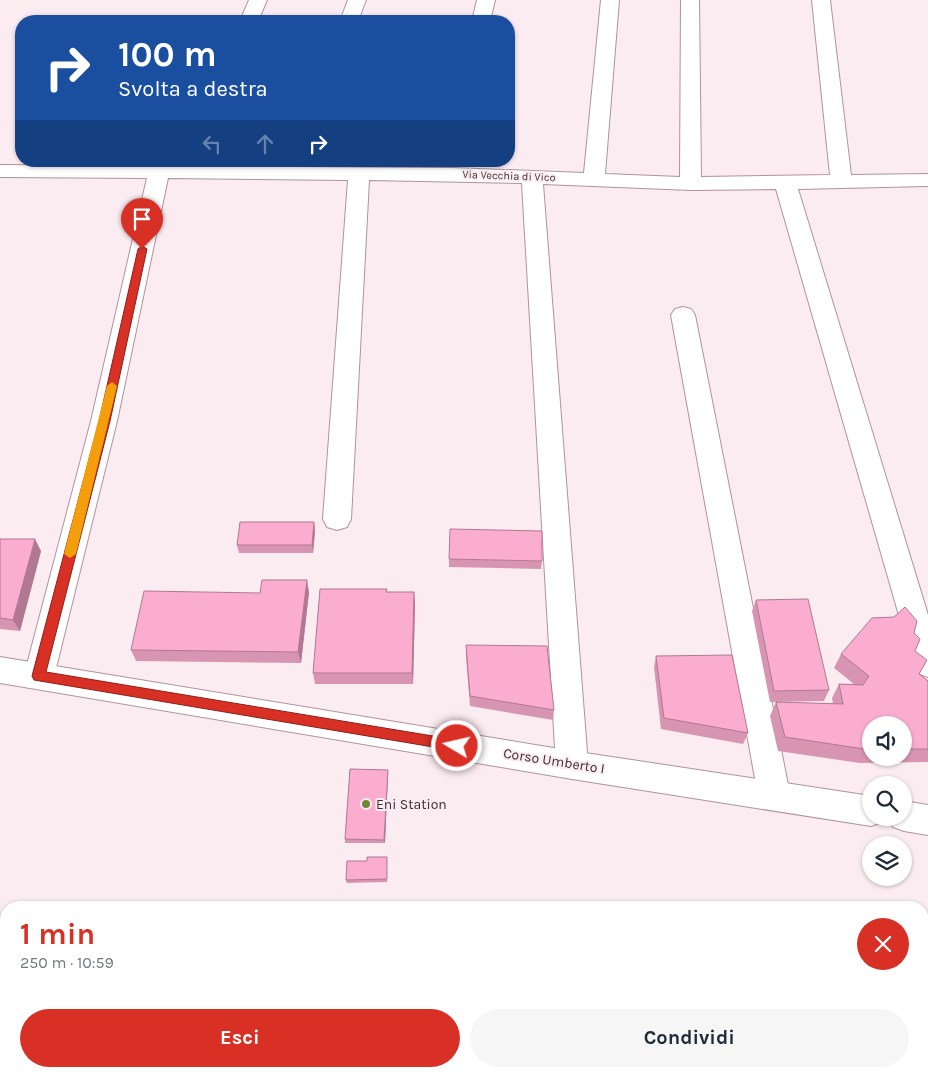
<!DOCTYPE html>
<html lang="it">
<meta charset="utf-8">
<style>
body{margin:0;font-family:Karla,sans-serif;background:#f6f6f7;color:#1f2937;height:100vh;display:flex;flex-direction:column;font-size:19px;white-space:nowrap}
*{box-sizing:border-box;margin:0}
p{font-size:16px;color:#747a83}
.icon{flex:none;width:28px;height:28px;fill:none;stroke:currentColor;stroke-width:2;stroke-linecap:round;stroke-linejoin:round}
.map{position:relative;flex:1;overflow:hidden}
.details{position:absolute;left:0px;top:901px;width:929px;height:176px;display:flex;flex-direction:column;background:#fff;border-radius:20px 20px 0 0;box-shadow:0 1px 4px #0004}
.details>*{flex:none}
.guide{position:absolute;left:15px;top:15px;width:500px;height:152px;border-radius:20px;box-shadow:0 1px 4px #0004;background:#1a4fa0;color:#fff;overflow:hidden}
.fabs{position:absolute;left:862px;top:716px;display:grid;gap:10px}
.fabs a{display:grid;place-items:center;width:50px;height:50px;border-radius:50%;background:#fff;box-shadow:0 1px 4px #0004;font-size:25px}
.pin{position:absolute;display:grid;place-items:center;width:42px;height:42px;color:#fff;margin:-51px -21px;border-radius:50% 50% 50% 0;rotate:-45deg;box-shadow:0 0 5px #0007}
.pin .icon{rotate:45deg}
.me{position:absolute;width:55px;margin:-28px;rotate:279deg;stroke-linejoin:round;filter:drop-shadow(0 0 4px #0008)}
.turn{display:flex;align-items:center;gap:18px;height:105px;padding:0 20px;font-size:22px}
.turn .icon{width:65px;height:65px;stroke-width:2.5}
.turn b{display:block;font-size:35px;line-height:42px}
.lanes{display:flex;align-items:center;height:48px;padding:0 20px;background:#0003;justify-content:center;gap:25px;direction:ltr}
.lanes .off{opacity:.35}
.round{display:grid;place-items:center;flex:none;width:52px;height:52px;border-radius:26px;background:#f6f6f7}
.summary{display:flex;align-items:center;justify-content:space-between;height:85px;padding:0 20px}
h1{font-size:30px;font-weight:700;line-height:38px;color:#d93025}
.button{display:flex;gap:10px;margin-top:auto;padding:10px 20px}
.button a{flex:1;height:58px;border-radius:30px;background:#d93025;color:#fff;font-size:20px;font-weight:700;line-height:58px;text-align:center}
.button a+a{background:#f6f6f7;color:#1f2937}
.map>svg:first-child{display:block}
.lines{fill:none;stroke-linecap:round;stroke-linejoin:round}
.minor-casing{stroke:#b2919f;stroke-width:2}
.tertiary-casing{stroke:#b2919f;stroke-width:2}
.minor{fill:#fff;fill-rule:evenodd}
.tertiary{fill:#fff;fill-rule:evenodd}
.wall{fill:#d895b2;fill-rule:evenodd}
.shaded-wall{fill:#b07991}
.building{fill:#fbadcf;stroke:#b07991}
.route{fill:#d93025;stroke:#8d1f18}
.slow{fill:#f59e0b}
.poi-dot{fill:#758534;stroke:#fbecf2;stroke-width:2}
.labels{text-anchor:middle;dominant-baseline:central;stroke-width:4;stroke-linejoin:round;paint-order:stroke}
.far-street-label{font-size:11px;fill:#3d2f35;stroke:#fbecf2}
.street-label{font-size:14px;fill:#3d2f35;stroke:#fbecf2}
.poi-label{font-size:14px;fill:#3d2f35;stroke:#fbecf2;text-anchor:start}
</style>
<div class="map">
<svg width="928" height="1077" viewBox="0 0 928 1077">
<rect width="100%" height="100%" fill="#fbecf2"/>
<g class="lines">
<!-- minor casing -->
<g class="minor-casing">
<g id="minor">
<path d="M249,0H267L258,21H240Z"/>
<path d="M348,0H366L358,21H340Z"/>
<path d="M477,0H495L490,21H472Z"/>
<path d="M601,0H619L605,174L680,177L681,0H699L701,177L830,175L812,0H830L851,175L928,174V186L798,189L928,615V677L917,673L913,664L776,189L691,190L543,184L588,765L583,775L572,779L561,775L556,765L522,183L369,180L351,519L347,527L337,530L327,527L323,519L348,180L168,178L117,421L54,676L50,685L39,689L28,685L24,676L91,421L147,178L0,177V165L452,168L584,173Z"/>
<path d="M683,307L691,309L695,315L790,795L785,806L774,810L763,806L758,795L671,315L675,309Z"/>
</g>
</g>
<!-- tertiary casing -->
<g class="tertiary-casing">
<g id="tertiary">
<path d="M0,657L572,751L871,796V818H884L882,822L871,826L572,779L0,683Z"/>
<path d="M904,801L928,805V835L904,831L893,827L888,818H904Z"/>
</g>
</g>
<!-- minor -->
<use href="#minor" class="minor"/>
<!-- tertiary -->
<use href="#tertiary" class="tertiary"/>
</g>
<!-- wall -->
<g class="wall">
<path d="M314,522L315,531L313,553H239L237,545Z"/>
<path d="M0,539L41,551L20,631L0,629Z"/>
<path d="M449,559L542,561L541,569L449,567Z"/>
<path d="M387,589V592H414L415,604L413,684H315L313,673Z"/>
<path d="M309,592L301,663L136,661L131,650L260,593Z"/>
<path d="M756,600L829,690L824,701L770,702L752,611Z"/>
<path d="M914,633L915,651L919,674L928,681V762L860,763L778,751L770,716L776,702L833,704L832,698L839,684H854L834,668L841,654ZM871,725H904V758H871Z"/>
<path d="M466,645L554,710L553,720L470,706L466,657Z"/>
<path d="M656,656L748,733L743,744L661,729L654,667Z"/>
<path d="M388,773L385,843H345V839Z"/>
<path d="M387,860V882L347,883L346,880Z"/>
</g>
<!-- shaded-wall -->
<g class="shaded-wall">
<path d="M314,522L315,531L313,553L312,545Z"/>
<path d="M35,539L41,551L20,631L13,620Z"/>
<path d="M307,580L309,592L301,663L298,652Z"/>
<path d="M414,592L415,604L413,684L412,673Z"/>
<path d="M388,770V773L385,843L384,840Z"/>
</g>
<!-- building -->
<g class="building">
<path d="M240,522H314L312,545H237Z"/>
<path d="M450,529L542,531V561L449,559Z"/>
<path d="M0,539H35L13,620L0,618Z"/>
<path d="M262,580H307L298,652L131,650L144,591L260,593Z"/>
<path d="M320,589H387L386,592H414L412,673H313Z"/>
<path d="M808,599L829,690L774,691L756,600Z"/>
<path d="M905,607L917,621L914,633L920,639L915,651L927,660L919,674L928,681V749H904V725H871V750L785,737L776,702L843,704L839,684L863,685L869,676L841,654L872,618L894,617Z"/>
<path d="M466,645L547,646L554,710L470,696Z"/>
<path d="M732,655L748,733L664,718L656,656Z"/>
<path d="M350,769L388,770L384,840L345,839Z"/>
<path d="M367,857H387V879L346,880L347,861H367Z"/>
</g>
<!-- route -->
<path class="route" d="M142,246L147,249L110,421L46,672L457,740L462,741L464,746L462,750L457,751L34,680L32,676L99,421L138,249Z"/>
<!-- slow -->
<path class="slow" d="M112,382L117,386L76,554L70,558L64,554L107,386Z"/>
<!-- markers -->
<circle class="poi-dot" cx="366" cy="804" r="5"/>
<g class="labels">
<!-- far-street labels -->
<g class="far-street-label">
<text transform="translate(509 176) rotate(2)">Via Vecchia di Vico</text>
</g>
<!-- street labels -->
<g class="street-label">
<text transform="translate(554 761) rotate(9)">Corso Umberto I</text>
</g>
<!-- poi labels -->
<g class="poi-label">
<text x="376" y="804">Eni Station</text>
</g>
</g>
</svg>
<div class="fabs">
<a><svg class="icon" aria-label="sound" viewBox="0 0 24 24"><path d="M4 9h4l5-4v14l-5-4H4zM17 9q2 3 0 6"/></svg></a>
<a><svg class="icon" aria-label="search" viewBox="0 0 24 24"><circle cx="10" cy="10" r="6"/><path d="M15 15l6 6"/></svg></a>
<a><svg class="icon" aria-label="layers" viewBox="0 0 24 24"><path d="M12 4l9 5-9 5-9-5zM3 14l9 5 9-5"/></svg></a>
</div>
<div class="pin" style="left:142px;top:249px;background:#d93025"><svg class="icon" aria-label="arrive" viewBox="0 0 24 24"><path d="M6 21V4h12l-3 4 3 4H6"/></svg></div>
<svg class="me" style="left:457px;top:746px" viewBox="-20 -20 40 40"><circle r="17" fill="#d93025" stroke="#fff" stroke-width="3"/><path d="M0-11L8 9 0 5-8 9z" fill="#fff"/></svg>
<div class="guide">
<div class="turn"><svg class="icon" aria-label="right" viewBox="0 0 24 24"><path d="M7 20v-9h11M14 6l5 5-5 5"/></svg><div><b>100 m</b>Svolta a destra</div></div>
<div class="lanes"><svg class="icon off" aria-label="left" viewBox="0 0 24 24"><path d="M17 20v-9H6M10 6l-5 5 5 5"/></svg><svg class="icon off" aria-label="ahead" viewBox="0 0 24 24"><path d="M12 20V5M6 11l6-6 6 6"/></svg><svg class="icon" aria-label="right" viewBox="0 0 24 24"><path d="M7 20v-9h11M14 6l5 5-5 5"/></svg></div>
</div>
<section class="details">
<div class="summary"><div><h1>1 min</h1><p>250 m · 10:59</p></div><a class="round" style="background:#d93025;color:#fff"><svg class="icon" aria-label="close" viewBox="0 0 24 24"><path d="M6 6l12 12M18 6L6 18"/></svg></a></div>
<div class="button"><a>Esci</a><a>Condividi</a></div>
</section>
</div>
